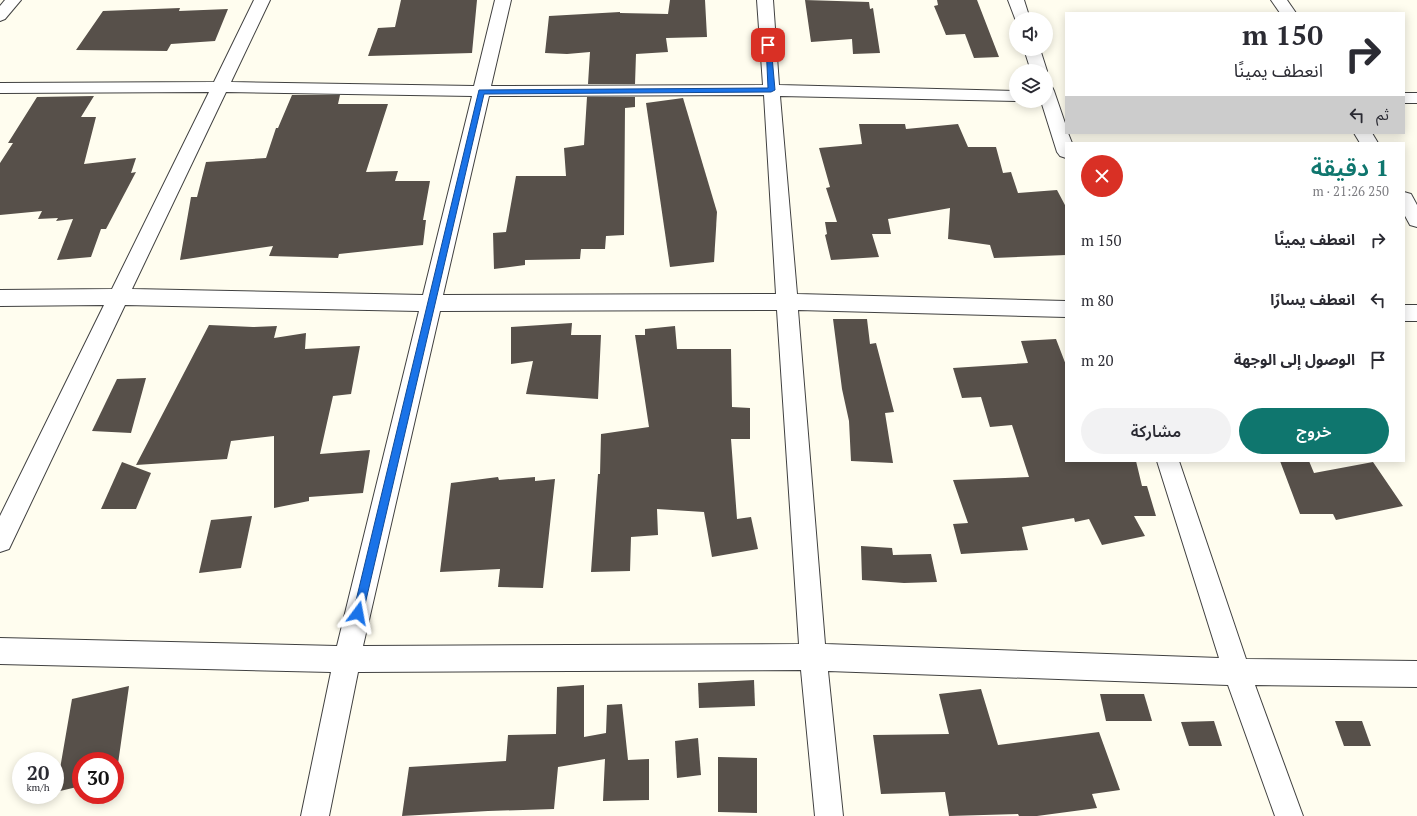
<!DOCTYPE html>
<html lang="ar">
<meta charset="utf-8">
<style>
body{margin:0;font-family:"PT Serif","Noto Sans Arabic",serif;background:#f2f2f3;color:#2b2b33;direction:rtl;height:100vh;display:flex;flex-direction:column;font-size:15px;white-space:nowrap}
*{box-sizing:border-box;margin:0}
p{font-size:13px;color:#7c7c81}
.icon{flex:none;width:22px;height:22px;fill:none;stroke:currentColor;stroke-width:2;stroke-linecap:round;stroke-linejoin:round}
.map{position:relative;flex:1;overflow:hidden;direction:ltr}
.sheet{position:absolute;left:1065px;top:142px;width:340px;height:320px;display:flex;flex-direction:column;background:#fff;border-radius:0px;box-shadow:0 2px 10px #0003;direction:rtl}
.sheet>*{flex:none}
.hud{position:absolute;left:1065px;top:12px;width:340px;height:122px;border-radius:0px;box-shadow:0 2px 10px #0003;direction:rtl;background:#fff;color:#2b2b33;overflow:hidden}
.tools{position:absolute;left:1009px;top:12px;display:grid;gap:8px}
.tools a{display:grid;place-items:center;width:44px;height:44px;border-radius:50%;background:#fff;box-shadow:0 2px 10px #0003;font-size:20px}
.speed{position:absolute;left:12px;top:752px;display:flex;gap:8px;font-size:20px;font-weight:700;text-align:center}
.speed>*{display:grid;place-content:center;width:52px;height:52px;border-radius:50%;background:#fff;box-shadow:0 2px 10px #0003;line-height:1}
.speed small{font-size:10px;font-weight:400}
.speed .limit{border:6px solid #d22;background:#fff;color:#111}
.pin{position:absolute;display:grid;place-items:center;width:34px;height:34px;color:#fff;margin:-17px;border-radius:8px;box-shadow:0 2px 6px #0006}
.me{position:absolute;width:44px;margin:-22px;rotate:13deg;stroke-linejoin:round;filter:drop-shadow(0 0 3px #0008)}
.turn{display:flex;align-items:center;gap:14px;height:84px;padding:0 16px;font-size:18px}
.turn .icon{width:52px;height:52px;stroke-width:2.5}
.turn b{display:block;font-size:28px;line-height:34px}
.then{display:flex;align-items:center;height:38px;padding:0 16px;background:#0003;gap:8px;font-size:15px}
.round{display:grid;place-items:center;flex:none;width:42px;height:42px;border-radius:21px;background:#f2f2f3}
.head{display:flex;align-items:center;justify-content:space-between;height:68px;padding:0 16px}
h1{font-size:24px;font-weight:600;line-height:30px;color:#0f766e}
.primary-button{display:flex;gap:8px;margin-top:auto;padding:8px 16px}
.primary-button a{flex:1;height:46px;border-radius:24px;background:#0f766e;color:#fff;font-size:16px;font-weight:600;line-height:46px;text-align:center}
.primary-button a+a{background:#f2f2f3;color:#2b2b33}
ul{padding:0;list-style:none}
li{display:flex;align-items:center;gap:12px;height:60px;padding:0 16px}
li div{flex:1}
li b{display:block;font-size:15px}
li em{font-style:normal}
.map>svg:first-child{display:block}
.building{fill:#57504a}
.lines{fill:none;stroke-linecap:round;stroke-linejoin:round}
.minor-casing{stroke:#414141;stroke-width:2}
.minor{fill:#fff;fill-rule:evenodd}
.route{fill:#1a73e8;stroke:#114b97}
</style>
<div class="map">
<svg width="1417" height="816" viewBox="0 0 1417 816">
<rect width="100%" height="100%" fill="#fffdef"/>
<!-- building -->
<g class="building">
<path d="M401,0H477L472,53L368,56L378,28L395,27Z"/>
<path d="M670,0H705L707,37L666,38L668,52L636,54L635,84H588L590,52L567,54L545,53L549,16L620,12V13L668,14Z"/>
<path d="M805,0L869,2L870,9L873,8L880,53L853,54L852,39L811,42Z"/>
<path d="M937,0H977L999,57L974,58L965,34L946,35L934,6L938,5Z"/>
<path d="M180,8L179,11L228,9L215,41L171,44L167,51L76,50L103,11Z"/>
<path d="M292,95H340L338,104H388L366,172L398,171L395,181H430L423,220H426L423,245L339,254L338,258L269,256L273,246L180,260L191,197H197L206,162L266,158L276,128H278Z"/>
<path d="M94,96L81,117H96L84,164L136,158L131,173L136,172L106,229H101L91,257L57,260L73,219L56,221L58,218L38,219L42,211L0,215V163L13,143H8L37,97Z"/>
<path d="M587,97H635V107L625,108L624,235L606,236L605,249H581L580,259L525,260V265L494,269L493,233L506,232L516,176H566L564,148L584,145Z"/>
<path d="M683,98L717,212L714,262L670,267L646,103Z"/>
<path d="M859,124H905L906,129L958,124L968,147H996L1003,173L1011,172L1018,193L1057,190L1066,207V255L994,258L990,245L948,239L950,208L888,219L891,234H872L879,257L831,260L825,235L827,234L825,222H837L826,188L830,187L819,148L862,144Z"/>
<path d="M833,319H867L870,344L876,343L894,412L885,413L893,463L851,461L849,421L842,389Z"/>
<path d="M572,323L571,335H601L598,399L526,394L533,361L511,364V327Z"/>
<path d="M209,325L253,327L277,326L274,338L306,333L305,349L360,346L351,394L333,396L320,454L370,450L363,493L309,497V501L274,508V436L231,441L227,459L136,465Z"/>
<path d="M675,326L677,349H731L732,407L750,408V439H731L737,519L751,517L758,549L712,557L704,512L657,509L658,535L631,537L630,571L591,572L598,474H600L601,434L649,427L635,335H645V329Z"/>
<path d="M1056,339L1066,365V461H1136L1142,486H1147L1156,516H1134L1145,536L1102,545L1089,519L1075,522L1074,518L1022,527L1028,550L961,554L953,524L968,523L953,480L1029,477L1012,425L990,427L981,397L962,398L953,368L1028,363L1021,341Z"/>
<path d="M146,378L131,433L92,431L117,379Z"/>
<path d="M1280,461H1309L1314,473L1373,462L1403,506L1336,520L1333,514H1300Z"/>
<path d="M122,462L151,473L136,509H101Z"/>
<path d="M498,477L499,480L535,477V481L555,479L543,588L498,587L500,569L440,572L451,483Z"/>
<path d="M252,516L241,568L199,573L211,520Z"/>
<path d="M861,546L892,548L893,555L931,554L937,582L904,583L862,580Z"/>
<path d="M754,680L755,706L699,708L698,683Z"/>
<path d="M584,685V737L606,733L607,705L622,704L628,760L649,759V800L603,801L605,759L558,767L554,809L488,811L402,816L409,767L506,761L508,735L556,734L557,687Z"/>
<path d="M129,686L116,778L115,761H81V786L56,792L72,699Z"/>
<path d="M981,689L998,745L1099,732L1120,790L1092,794L1097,808L1037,816H1019L1018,814L949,816L945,792L881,794L873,735L949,734L939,694Z"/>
<path d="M1100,694H1144L1152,721H1106Z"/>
<path d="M1214,721L1222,746H1189L1181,722Z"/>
<path d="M1335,721H1362L1371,746H1344Z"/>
<path d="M698,738L701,775L677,778L675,741Z"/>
<path d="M718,757L757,758V813L718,812Z"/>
</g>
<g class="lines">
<!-- minor casing -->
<g class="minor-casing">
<g id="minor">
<path d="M5,0H21L5,19L0,21V6Z"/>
<path d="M254,0H270L231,82L474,86L495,0H511L491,86L763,85L757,0H773L779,85L1016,91V101H1018H1016L780,96L797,294L1066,301V317L798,310L825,644L1219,658L1157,461H1179L1246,659L1417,661V687L1255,685L1303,816H1275L1228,685L828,671L843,816H815L801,670L358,672L329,816H301L331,672L0,664V638L337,646L419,311L125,305L9,549L0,552V516L104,305L0,306V290L112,289L209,92L0,93V83L214,82ZM226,92L472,96L423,295L132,289ZM764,95L776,294L443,295L489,96ZM777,310L799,644L363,646L440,311Z"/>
<path d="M1008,0H1024L1030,19H1016V21Z"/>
<path d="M1271,0H1287L1296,13H1280Z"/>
<path d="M1024,49H1040L1047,71L1046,73V71H1031Z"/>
<path d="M1046,86L1052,87L1054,91L1066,126V133H1068L1072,143H1066V158L1060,156L1057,152L1041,101H1046Z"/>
<rect x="1404" y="93" width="13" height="10"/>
<path d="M1354,133H1372L1378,143H1360Z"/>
<path d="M1404,192L1411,194L1417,205V227L1410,225L1404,214Z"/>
<rect x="1404" y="305" width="13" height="16"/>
</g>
</g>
<!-- minor -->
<use href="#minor" class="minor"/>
</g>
<!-- route -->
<path class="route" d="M766,44L771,45L775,90L771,92L484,94L363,613L362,616L358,618L354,616L353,613L479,90L768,88Z"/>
</svg>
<div class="tools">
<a><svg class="icon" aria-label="sound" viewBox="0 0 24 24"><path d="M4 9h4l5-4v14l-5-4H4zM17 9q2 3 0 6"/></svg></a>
<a><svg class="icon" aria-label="layers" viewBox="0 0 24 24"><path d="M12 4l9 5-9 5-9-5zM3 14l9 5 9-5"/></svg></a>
</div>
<div class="speed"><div>20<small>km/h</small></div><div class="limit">30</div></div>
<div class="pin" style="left:768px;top:45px;background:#d93025"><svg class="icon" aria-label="arrive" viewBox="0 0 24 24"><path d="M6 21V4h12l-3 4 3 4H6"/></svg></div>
<svg class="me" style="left:358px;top:613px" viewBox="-20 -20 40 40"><path d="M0-17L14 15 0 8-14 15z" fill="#1a73e8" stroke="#fff" stroke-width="4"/></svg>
<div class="hud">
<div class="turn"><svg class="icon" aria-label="right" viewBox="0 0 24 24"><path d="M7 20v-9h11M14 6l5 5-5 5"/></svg><div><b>150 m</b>انعطف يمينًا</div></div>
<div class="then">ثم<svg class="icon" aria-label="left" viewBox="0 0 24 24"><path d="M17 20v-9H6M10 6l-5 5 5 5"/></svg></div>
</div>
<section class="sheet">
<div class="head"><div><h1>1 دقيقة</h1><p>250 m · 21:26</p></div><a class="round" style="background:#d93025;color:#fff"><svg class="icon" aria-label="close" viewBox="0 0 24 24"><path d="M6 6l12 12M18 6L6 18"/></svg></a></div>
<ul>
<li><svg class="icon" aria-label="right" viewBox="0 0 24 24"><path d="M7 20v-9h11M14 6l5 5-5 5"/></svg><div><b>انعطف يمينًا</b></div><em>150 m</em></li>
<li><svg class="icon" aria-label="left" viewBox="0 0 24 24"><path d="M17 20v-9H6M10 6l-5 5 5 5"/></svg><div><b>انعطف يسارًا</b></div><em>80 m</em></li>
<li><svg class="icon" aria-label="arrive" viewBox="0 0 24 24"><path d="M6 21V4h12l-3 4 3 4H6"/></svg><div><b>الوصول إلى الوجهة</b></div><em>20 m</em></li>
</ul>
<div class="primary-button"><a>خروج</a><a>مشاركة</a></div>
</section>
</div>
